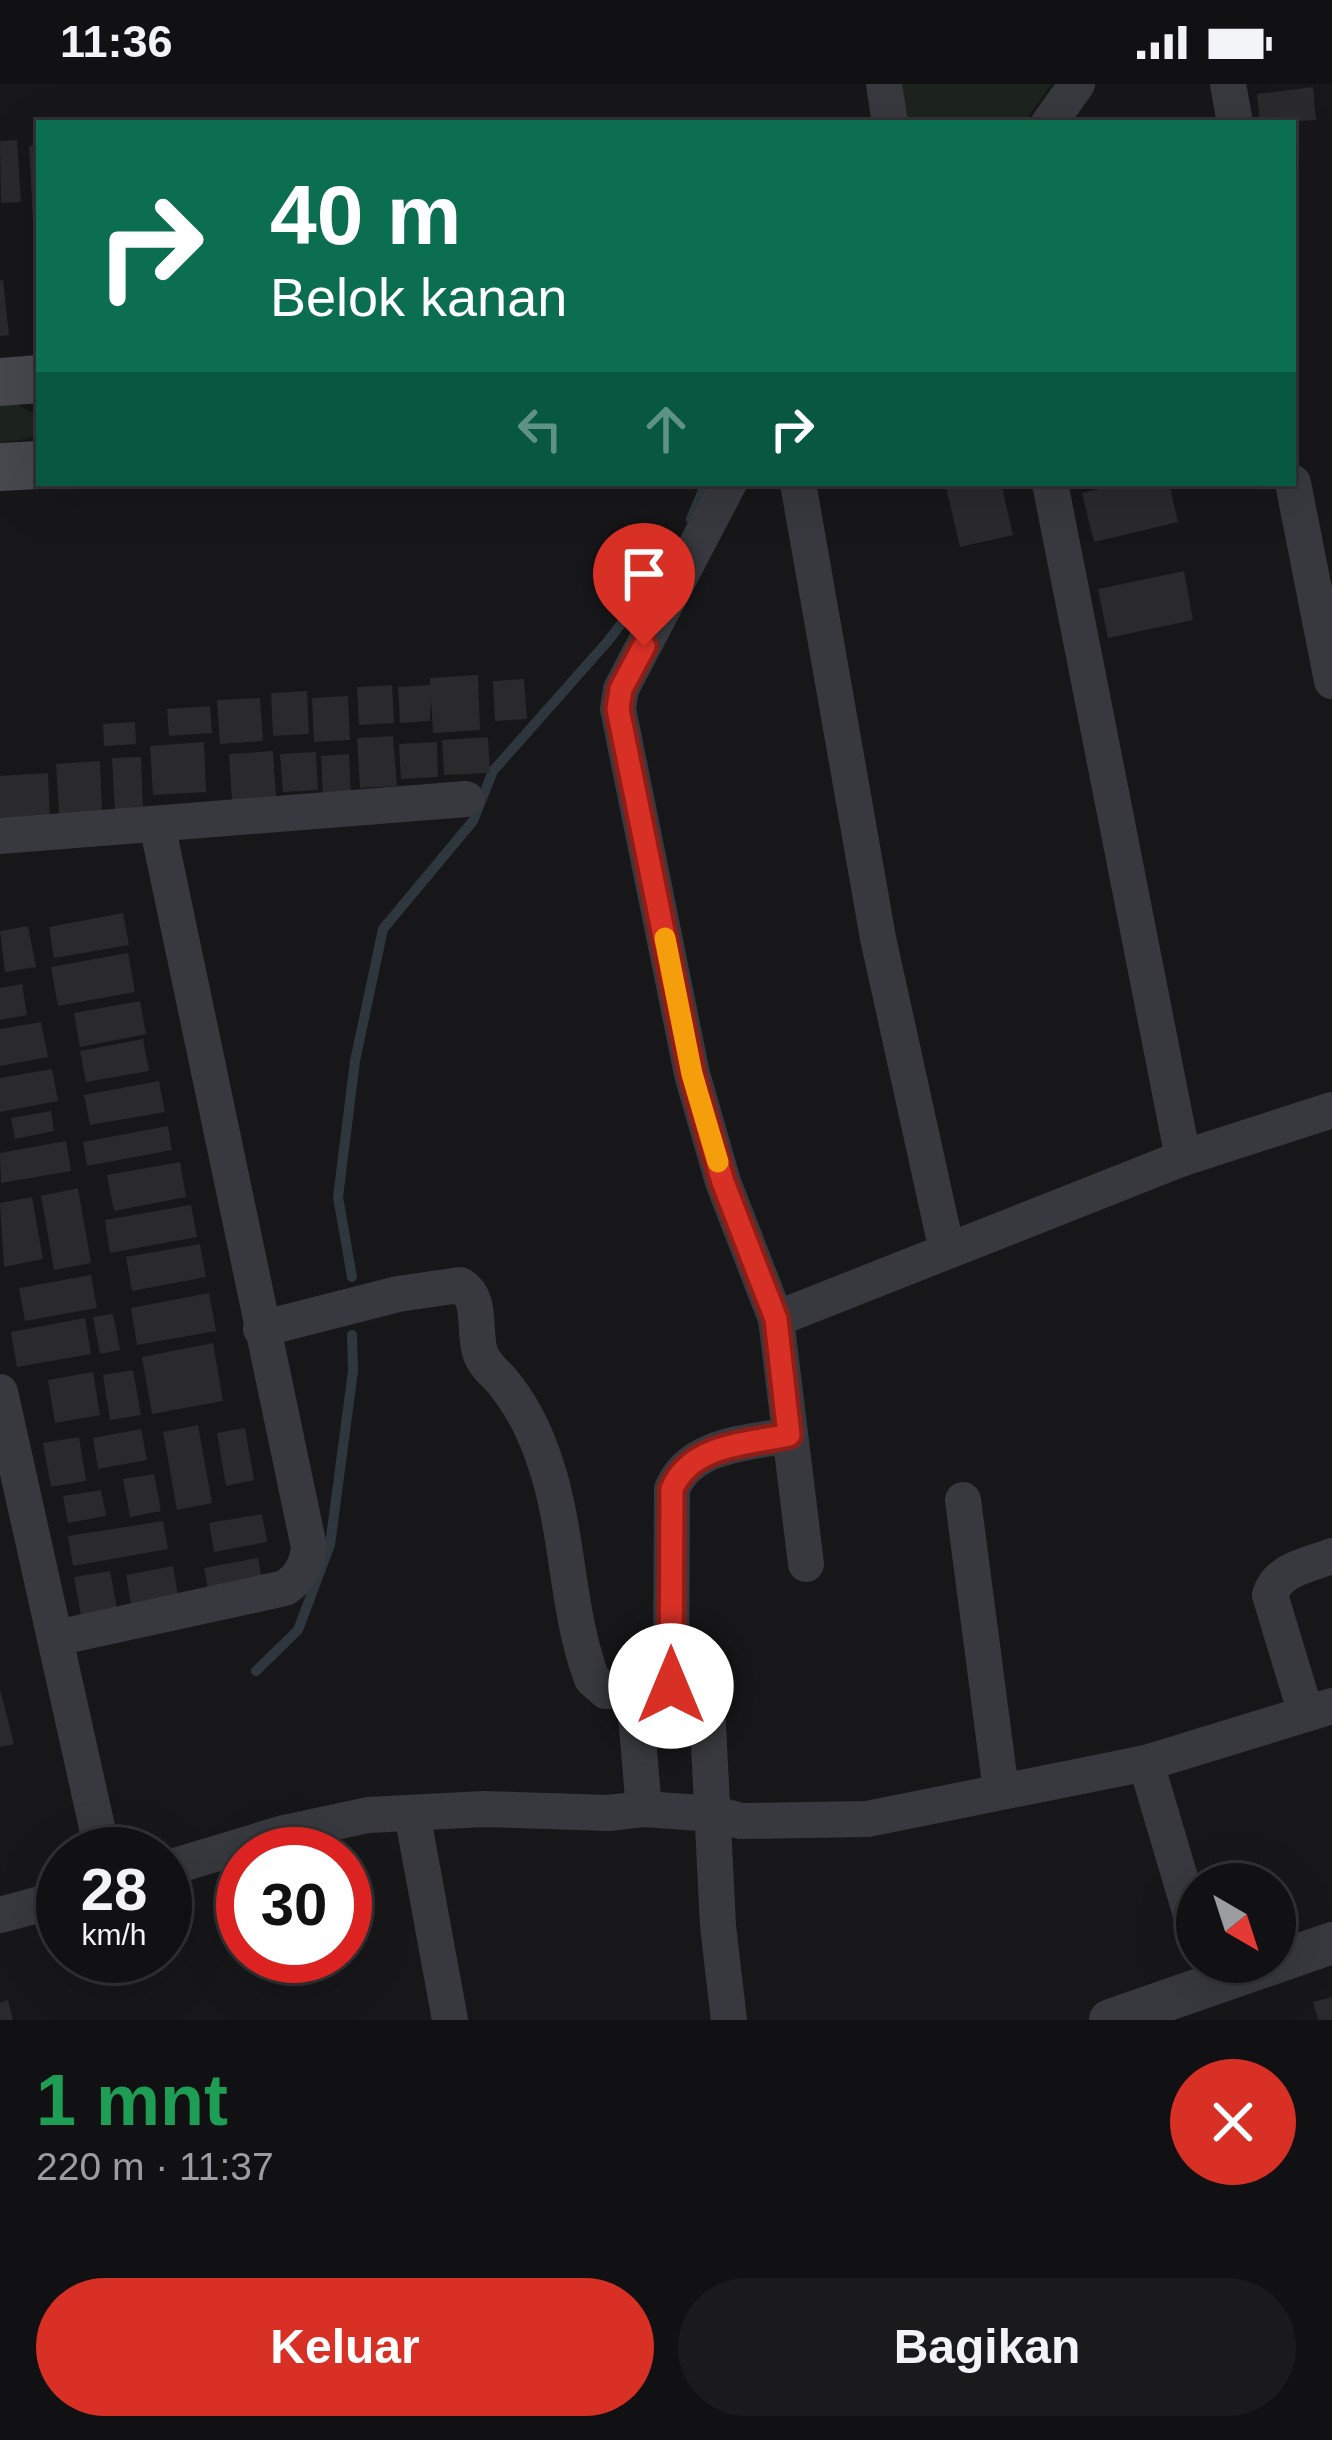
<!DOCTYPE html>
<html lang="id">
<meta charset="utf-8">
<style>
body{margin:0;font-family:Arial,sans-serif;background:#1a1a1c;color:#f1f3f6;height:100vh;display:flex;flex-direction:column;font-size:45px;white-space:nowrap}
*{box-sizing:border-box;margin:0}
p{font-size:39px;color:#9c9da0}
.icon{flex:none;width:66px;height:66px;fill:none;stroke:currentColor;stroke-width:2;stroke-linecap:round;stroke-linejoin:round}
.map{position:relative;height:1936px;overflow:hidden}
.panel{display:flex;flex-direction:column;background:#111113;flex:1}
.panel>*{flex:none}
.banner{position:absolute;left:36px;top:36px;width:1260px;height:366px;border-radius:0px;box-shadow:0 12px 48px #0002,0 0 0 3px #303133;background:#0b6e4f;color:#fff;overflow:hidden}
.needle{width:78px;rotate:141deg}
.tools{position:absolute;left:1176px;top:1779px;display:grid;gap:24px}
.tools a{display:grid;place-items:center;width:120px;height:120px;border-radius:50%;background:#111113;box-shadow:0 12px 48px #0002,0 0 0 3px #303133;font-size:60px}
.speed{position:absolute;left:36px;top:1743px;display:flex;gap:24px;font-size:60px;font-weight:700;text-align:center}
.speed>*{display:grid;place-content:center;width:156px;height:156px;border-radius:50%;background:#111113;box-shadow:0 12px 48px #0002,0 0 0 3px #303133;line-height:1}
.speed small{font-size:30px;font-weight:400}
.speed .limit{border:18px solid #d22;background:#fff;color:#111}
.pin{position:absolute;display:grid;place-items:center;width:102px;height:102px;color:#fff;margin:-123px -51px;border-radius:50% 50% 50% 0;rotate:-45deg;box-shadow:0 0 12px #0007}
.pin .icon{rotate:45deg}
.me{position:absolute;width:132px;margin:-66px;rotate:0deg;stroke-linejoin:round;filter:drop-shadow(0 0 9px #0008)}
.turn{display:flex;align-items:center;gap:42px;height:252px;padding:0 36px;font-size:54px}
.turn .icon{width:156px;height:156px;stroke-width:2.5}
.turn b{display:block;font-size:84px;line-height:102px}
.lanes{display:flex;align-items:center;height:114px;padding:0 36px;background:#0003;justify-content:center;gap:60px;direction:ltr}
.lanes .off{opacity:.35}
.round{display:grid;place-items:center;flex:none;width:126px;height:126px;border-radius:63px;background:#1a1a1c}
.headline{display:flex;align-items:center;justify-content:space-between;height:204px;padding:0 36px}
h1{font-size:72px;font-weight:700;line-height:90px;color:#1e9e55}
.primary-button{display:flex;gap:24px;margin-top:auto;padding:24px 36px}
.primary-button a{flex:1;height:138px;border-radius:72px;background:#d93025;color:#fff;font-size:48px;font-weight:700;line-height:138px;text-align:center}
.primary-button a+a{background:#1a1a1c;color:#f1f3f6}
.status{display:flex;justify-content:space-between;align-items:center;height:84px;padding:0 60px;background:#111113;direction:ltr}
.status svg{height:33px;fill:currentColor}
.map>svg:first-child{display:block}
.green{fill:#1d241d}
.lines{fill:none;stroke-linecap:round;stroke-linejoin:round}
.stream{stroke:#2d373d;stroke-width:10}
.building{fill:#2a2a2d}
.minor{stroke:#38393e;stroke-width:36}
.tertiary{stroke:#38393e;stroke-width:42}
.secondary{stroke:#46484e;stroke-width:48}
.route-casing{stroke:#8d1f18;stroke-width:30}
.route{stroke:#d93025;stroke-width:21}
.slow{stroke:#f59e0b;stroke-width:21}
</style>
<div class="status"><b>11:36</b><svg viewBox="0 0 49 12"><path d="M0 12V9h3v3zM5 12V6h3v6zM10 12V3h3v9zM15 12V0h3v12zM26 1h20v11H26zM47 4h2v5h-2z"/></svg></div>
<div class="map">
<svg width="1332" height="1936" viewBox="0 0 1332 1936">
<rect width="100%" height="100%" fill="#171719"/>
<!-- green -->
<g class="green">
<path d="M897,0H1052L1023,39H903Z"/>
<path d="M18,321L37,331L39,348L28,355L0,358V322Z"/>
</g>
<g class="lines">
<!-- stream -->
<g class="stream">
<path d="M691,435L706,399"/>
<path d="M352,1193L338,1113L355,977L383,845L473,737L493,687L608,557L672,473"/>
<path d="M256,1587L298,1546L330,1461L353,1287L352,1251"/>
</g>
</g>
<!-- building -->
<g class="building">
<path d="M1313,3L1316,36L1260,39L1257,10Z"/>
<path d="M17,56L21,118L1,119L0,57Z"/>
<path d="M39,61V137H33L29,62Z"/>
<path d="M3,196L9,251L0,252V197Z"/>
<path d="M945,399H1001L1013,451L960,463Z"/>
<path d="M1124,399H1169L1178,438L1094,458L1082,409Z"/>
<path d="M1184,487L1193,536L1108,554L1098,505Z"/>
<path d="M478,591L480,646L433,649L431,615L430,637L400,639L398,603L430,601V594Z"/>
<path d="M524,595L527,635L495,637L493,597Z"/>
<path d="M392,601L394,639L359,641L357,603Z"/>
<path d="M307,607L309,650L273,652L271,609Z"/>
<path d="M348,612L350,656L314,658L312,614Z"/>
<path d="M260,614L263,657L220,660L217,616Z"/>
<path d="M210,622L212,649L169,652L167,625Z"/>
<path d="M135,638L136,660L104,662L103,640Z"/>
<path d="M393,652L397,702L360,704L357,654Z"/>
<path d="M488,653L490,689L444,691L442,656Z"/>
<path d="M204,658L206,708L153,711L150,662Z"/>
<path d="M437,658L438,693L401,695L399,660Z"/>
<path d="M273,667L276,714L232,717L229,670Z"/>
<path d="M316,668L318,706L283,708L280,670Z"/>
<path d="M349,670L351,711L323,712L321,672Z"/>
<path d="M141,673L143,730L115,732L112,674Z"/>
<path d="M100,677L102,728L59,730L56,680Z"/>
<path d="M48,689L50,736L0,739V692Z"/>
<path d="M123,829L129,861L54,874L49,843Z"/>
<path d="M28,842L36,883L5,888L0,847Z"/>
<path d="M128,869L135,908L58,922L51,883Z"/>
<path d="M22,900L27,931L0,936V904Z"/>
<path d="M140,917L146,950L80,963L74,929Z"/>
<path d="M41,938L48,973L0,982V945Z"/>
<path d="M143,955L149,987L86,998L80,967Z"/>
<path d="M52,985L58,1017L0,1028V994Z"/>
<path d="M159,997L165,1028L90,1041L84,1011Z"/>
<path d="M51,1027L54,1047L15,1055L11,1034Z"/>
<path d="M168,1042L172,1066L87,1082L83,1058Z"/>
<path d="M66,1057L71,1087L1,1099L0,1069Z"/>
<path d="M180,1078L186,1113L114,1127L107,1091Z"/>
<path d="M78,1104L91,1179L54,1186L41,1112Z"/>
<path d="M32,1113L43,1175L4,1183L0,1119Z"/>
<path d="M191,1121L197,1153L110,1169L105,1136Z"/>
<path d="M200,1160L206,1193L132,1207L126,1173Z"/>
<path d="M91,1191L97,1224L25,1237L19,1204Z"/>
<path d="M209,1209L216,1247L137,1261L131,1224Z"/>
<path d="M113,1230L120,1266L100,1270L93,1233Z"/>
<path d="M85,1234L91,1270L17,1283L11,1248Z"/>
<path d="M213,1259L223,1317L152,1330L142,1273Z"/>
<path d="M133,1286L141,1331L110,1336L103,1291Z"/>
<path d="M93,1288L100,1331L55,1339L48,1296Z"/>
<path d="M198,1341L212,1419L177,1426L163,1348Z"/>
<path d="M245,1344L254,1396L226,1402L217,1349Z"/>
<path d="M141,1345L147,1376L98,1385L93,1354Z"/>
<path d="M79,1353L86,1397L51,1403L43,1359Z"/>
<path d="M154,1390L161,1427L130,1433L123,1395Z"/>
<path d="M101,1406L106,1432L68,1439L63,1412Z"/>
<path d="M262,1430L267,1458L214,1468L209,1439Z"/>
<path d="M163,1437L168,1465L73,1482L68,1452Z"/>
<path d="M258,1474L263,1502L209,1511L204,1484Z"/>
<path d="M173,1482L179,1518L132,1527L126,1491Z"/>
<path d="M110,1487L117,1524L81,1531L74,1493Z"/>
<path d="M0,1605L14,1660L0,1663Z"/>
<path d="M1332,1913V1936H1318L1313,1918Z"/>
<path d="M8,1916L13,1936H0V1919Z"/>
</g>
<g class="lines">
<!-- minor -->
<g class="minor">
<path d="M884,0L890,39"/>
<path d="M1228,0L1235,39"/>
<path d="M1049,39L1077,0"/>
<path d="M729,399L621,605L618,625L692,990L723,1098L776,1235L1183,1074L1332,1026"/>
<path d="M798,399L878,854L947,1167"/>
<path d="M1050,399L1183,1074"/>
<path d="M1293,399L1332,597"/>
<path d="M0,752L466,715"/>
<path d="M776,1235L806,1480"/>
<path d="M261,1245L398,1210L460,1201C483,1214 473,1245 480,1268C484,1281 493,1287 502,1297C521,1320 536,1350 545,1378C569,1448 566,1526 592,1595L606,1607L671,1602"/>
<path d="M0,1308L103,1770"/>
<path d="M963,1416L1001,1707"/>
<path d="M56,1554L285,1504C301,1493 307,1481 309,1463L157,740"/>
<path d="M634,1608L644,1725"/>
<path d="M1306,1630L1270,1511C1278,1485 1308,1481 1332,1472"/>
<path d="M1146,1679L1197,1851"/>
<path d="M412,1729L450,1936"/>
<path d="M165,1785L284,1749L368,1731L484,1725L608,1729L644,1725L715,1730L741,1737L867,1735L1146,1679L1332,1622"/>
<path d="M0,1831L63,1814"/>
<path d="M729,1936L718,1842L706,1600L671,1602L672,1405C690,1360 748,1359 789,1351"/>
</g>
<!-- tertiary -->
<path class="tertiary" d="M1110,1936L1332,1859"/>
<!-- secondary -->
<g class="secondary">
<path d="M0,298L39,295"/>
<path d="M0,383L39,381"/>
</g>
</g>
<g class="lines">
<!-- route casing -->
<g class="route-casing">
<path id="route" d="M644,562L621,605L618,625L692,990L723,1098L776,1235L789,1351C748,1360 691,1360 672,1405L671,1602"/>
</g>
<!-- route -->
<use href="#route" class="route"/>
<!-- slow -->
<path class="slow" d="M665,854L692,990L718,1078"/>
</g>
</svg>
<div class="tools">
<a><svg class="needle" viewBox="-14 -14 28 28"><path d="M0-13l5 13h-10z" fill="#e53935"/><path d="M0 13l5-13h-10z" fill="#9c9da0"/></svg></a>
</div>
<div class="speed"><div>28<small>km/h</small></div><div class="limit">30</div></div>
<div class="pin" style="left:644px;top:562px;background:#d93025"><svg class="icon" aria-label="arrive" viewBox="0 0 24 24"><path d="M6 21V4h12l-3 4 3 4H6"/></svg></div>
<svg class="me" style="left:671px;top:1602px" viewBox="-20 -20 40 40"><circle r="19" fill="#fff"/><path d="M0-13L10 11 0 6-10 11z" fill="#d93025"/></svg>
<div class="banner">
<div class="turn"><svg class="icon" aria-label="right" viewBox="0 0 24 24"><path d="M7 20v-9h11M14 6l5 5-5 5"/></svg><div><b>40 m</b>Belok kanan</div></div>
<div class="lanes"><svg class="icon off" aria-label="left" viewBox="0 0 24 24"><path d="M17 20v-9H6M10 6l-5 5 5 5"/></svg><svg class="icon off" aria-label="ahead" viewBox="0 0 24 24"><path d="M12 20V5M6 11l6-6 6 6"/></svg><svg class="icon" aria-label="right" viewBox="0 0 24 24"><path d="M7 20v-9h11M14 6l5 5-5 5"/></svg></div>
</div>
</div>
<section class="panel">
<div class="headline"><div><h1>1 mnt</h1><p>220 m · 11:37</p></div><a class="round" style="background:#d93025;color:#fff"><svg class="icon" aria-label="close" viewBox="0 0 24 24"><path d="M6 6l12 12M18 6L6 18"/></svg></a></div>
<div class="primary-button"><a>Keluar</a><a>Bagikan</a></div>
</section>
